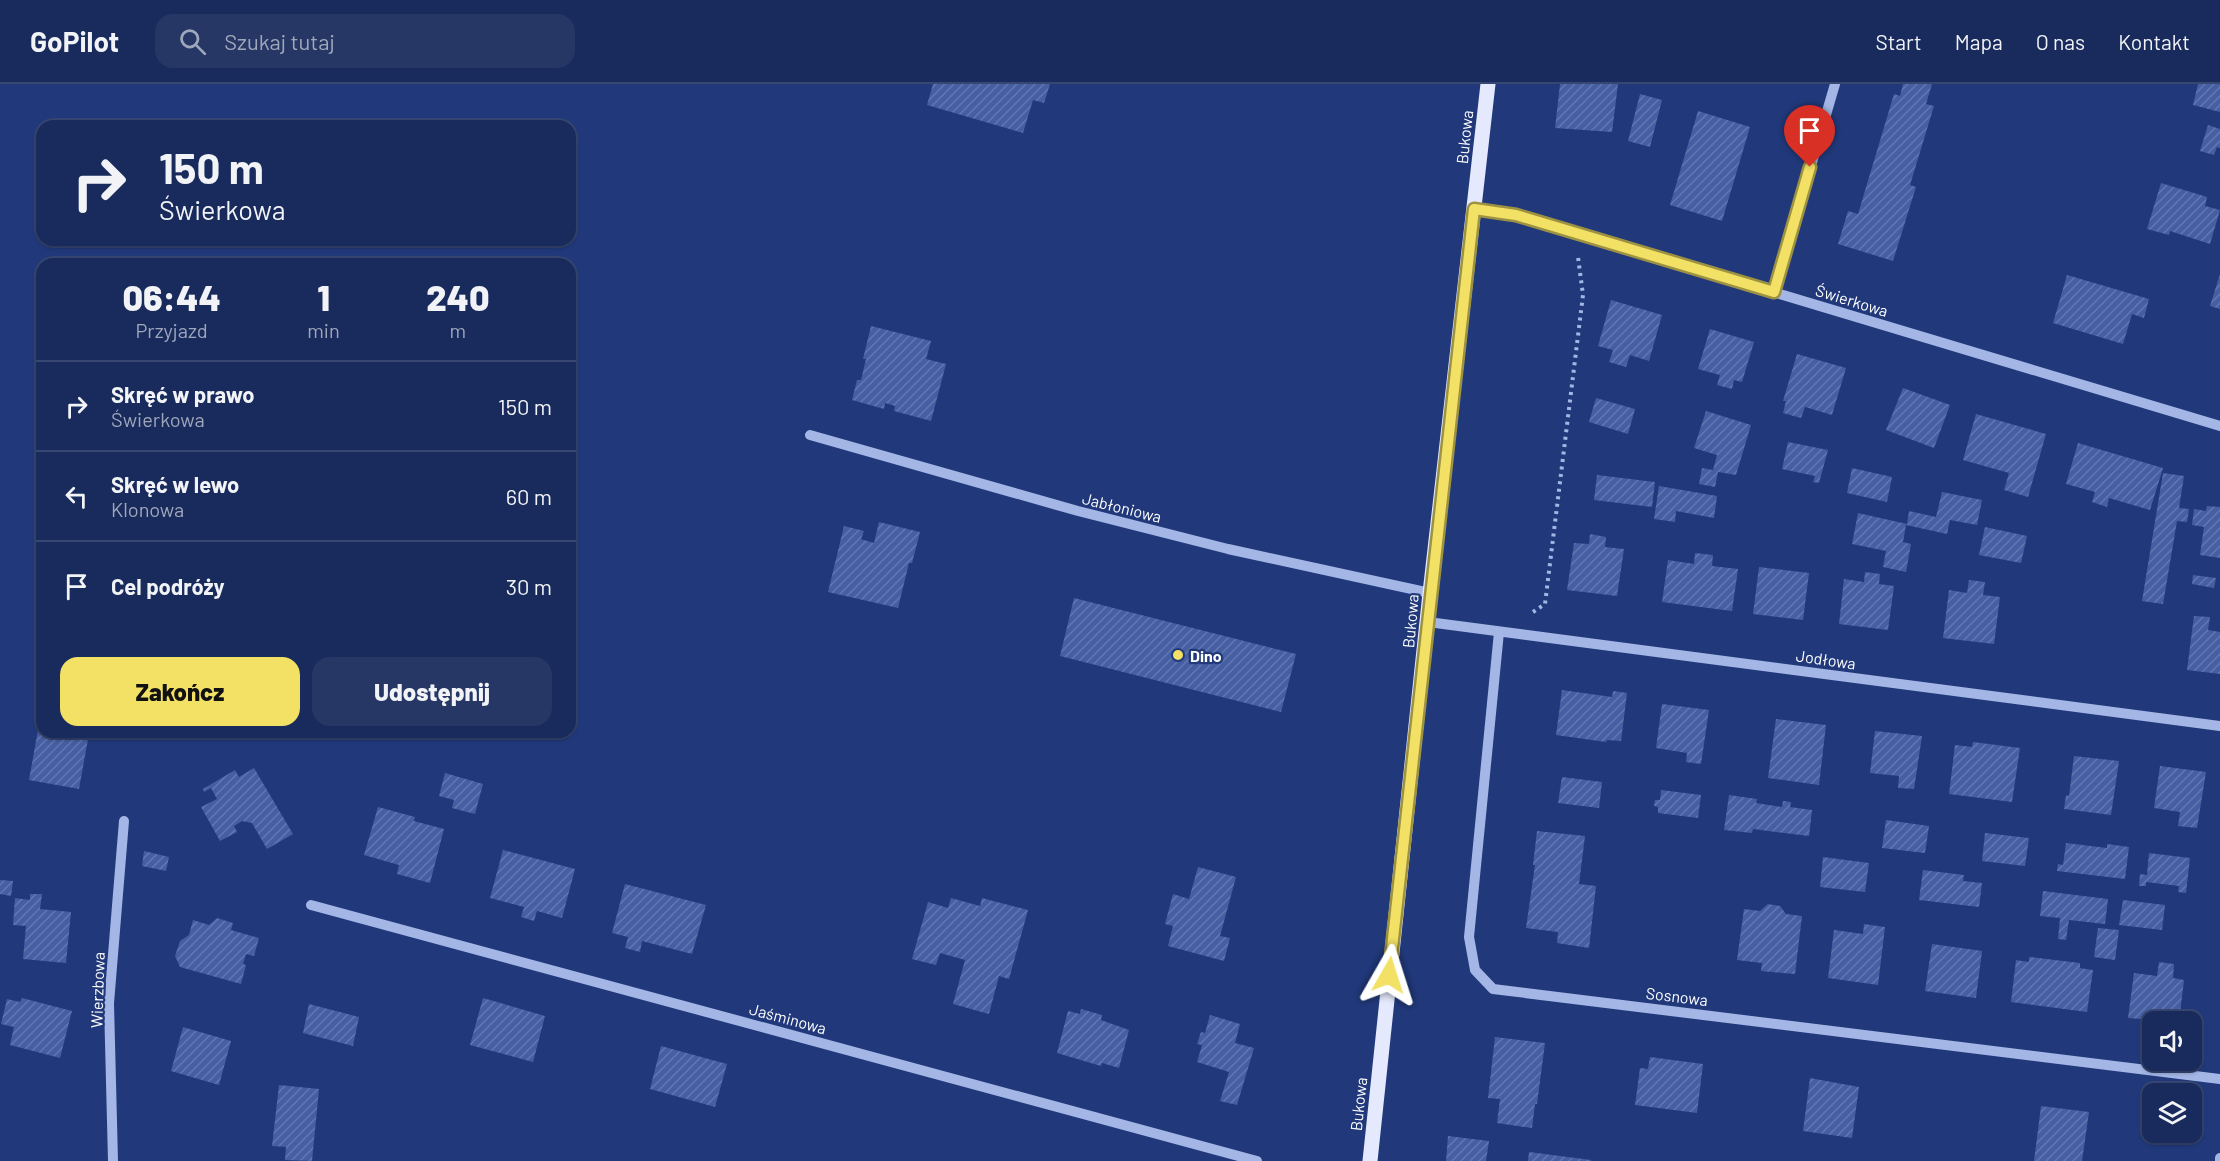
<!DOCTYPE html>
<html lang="pl">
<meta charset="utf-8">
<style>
body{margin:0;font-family:Barlow,sans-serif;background:#263765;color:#f1f3f6;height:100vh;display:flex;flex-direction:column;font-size:22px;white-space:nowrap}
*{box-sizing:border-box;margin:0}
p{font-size:20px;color:#9fa7bb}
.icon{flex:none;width:33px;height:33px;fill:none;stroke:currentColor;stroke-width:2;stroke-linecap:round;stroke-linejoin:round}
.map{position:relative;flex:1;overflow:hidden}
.side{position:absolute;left:36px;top:174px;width:540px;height:480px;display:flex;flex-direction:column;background:#192b5c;border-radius:18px;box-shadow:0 2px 4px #0004,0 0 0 2px #374772}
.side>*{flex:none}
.guide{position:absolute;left:36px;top:36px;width:540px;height:126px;border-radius:18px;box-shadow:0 2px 4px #0004,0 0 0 2px #374772;background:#192b5c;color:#f1f3f6;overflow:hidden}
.buttons{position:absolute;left:2142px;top:927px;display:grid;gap:12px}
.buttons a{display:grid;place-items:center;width:60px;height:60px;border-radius:12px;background:#192b5c;box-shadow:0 2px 4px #0004,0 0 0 2px #374772;font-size:30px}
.pin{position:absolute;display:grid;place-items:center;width:51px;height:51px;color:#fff;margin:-62px -26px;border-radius:50% 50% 50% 0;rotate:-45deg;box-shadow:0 0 6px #0007}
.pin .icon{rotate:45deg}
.me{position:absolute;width:66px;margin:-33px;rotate:6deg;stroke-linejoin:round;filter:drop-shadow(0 0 4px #0008)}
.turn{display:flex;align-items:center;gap:21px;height:126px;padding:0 24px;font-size:27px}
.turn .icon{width:78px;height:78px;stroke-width:2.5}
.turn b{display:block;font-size:42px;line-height:51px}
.eta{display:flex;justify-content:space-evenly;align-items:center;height:102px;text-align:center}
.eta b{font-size:36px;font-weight:800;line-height:42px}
.button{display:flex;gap:12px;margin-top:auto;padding:12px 24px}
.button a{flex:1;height:69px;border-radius:18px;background:#f2e165;color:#111;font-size:24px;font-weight:800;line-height:69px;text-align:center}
.button a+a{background:#263765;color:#f1f3f6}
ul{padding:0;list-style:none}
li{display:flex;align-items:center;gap:18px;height:90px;padding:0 24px;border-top:2px solid #374772}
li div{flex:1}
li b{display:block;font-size:22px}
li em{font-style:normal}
header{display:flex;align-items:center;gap:36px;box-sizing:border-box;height:84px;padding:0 30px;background:#192b5c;border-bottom:2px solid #374772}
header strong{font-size:28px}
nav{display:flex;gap:33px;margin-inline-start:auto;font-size:21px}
.search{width:420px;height:54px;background:#263765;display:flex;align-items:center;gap:15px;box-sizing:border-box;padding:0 21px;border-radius:18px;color:#9fa7bb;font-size:22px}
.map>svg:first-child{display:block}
.building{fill:url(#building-hatch)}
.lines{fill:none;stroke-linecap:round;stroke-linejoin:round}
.path{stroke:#a3b6e6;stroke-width:4;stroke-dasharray:3 4.5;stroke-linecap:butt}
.minor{stroke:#a3b6e6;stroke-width:10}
.major{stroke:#e4e9fd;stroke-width:15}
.route-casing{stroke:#9d9242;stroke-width:15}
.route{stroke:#f2e165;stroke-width:10}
.poi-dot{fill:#f2e165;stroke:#21397b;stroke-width:2}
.labels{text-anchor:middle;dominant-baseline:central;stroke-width:4.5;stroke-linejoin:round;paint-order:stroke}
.street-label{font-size:16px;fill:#fff;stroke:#21397b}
.poi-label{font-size:16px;font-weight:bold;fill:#fff;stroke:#21397b;text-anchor:start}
</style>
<header>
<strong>GoPilot</strong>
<div class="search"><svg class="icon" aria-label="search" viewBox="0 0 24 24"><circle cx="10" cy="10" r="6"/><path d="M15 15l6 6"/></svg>Szukaj tutaj</div>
<nav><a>Start</a><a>Mapa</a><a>O nas</a><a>Kontakt</a></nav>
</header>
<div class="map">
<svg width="2220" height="1077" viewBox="0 0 2220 1077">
<defs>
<pattern id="building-hatch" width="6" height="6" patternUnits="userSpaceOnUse" patternTransform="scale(1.5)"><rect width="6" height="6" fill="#465fa2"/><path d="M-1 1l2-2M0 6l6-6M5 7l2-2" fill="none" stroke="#6277b0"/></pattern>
</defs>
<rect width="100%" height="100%" fill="#21397b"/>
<!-- building -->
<g class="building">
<path d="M933,0H1050L1044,19L1033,16L1023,49L927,21Z"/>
<path d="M1560,0H1618L1612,48L1555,44Z"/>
<path d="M1903,0H1932L1926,20L1934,22L1910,101L1916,103L1893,177L1838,160L1848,127L1858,130L1894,10L1900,12Z"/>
<path d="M2198,0H2220V28L2193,21Z"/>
<path d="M1640,10L1662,16L1650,63L1628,57Z"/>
<path d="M1698,27L1750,43L1722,137L1670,121Z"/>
<path d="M2208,41L2220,45V64L2217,63L2214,71L2200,67Z"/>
<path d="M2161,99L2207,113L2205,122L2220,126L2210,160L2170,147L2169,151L2147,145Z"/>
<path d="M2220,190V225L2210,222Z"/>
<path d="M2067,191L2149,215L2144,234L2132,230L2123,260L2053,239Z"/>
<path d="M1611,216L1662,231L1649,277L1630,271L1626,283L1609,278L1613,266L1598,262Z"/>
<path d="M871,242L931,257L926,275L946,280L931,337L894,327L895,322L885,319L884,325L852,316L857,296H861L866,275H863Z"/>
<path d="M1710,245L1754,258L1742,298L1734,296L1732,305L1717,301L1720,291L1698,285Z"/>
<path d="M1797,270L1846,284L1832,331L1805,323L1801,334L1783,329L1786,317H1783Z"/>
<path d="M1903,304L1950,321L1934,364L1886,346Z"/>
<path d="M1596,314L1635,325L1628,350L1589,338Z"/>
<path d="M1706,327L1751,341L1736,391L1718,388L1715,403L1699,400L1702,384L1713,386L1717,371L1694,364Z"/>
<path d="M1976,330L2046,350L2028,413L2004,406L2009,389L1963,376Z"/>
<path d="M1788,358L1828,366L1819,399L1813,398L1815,392L1782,385Z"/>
<path d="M2078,359L2163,384L2150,426L2109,414L2107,423L2092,418L2095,408L2066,400Z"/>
<path d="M1852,384L1892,393L1887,418L1847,409Z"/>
<path d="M2163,389L2184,392L2179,424L2189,425L2187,438L2177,437L2163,520L2142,517Z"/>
<path d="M1597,391L1655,398L1652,423L1594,416Z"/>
<path d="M1659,402L1717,412L1714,434L1676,427L1675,438L1654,435Z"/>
<path d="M1942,408L1982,416L1977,441L1950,436L1947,450L1906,441L1903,458L1911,460L1906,488L1883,483L1886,467L1852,460L1858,429L1907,440L1909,427L1936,433Z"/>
<path d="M2207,422L2220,423V474L2200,471L2204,443L2192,441L2194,425L2206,427Z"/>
<path d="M879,438L920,448L912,479H909L898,524L828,508L844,442L864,447L861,455L874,459Z"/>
<path d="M1985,443L2027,452L2021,479L1979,471Z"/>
<path d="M1590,450L1606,453L1605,463L1624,465L1617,512L1567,506L1574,459L1589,460Z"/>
<path d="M1695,469L1713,471L1712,482L1738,485L1732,527L1662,518L1668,476L1694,480Z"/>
<path d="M1759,483L1809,489L1803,536L1753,530Z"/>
<path d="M1865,488L1880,490L1879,500L1894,502L1888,546L1839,540L1844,495L1864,498Z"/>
<path d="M2193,491L2216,494L2214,504L2192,500Z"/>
<path d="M1969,496L1985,498L1983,511L2000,513L1994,560L1943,554L1949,506L1967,509Z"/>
<path d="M1074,514L1296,570L1281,628L1060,572Z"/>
<path d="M2194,532L2210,533L2208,546L2220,548V590L2187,586Z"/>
<path d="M1562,606L1612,613L1613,607L1627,609L1621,657L1607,656L1606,658L1556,651Z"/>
<path d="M1662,620L1709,626L1701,680L1686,678L1687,669L1656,664Z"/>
<path d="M1776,635L1826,641L1819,701L1768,694Z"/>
<path d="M38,646L88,655L79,705L29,696Z"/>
<path d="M1875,647L1922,652L1914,705L1898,704L1899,692L1870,689Z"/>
<path d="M1973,658L2020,664L2012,718L1949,710L1955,661L1972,663Z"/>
<path d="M2074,672L2119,677L2111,731L2064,725L2066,711L2069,712Z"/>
<path d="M2160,682L2206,688L2197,744L2178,742L2180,728L2154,724Z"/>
<path d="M254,684L293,750L267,765L252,739L242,737L234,742L237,748L220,757L201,723L217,715L211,704L204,708L203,705L235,686L239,693Z"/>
<path d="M445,689L483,700L475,730L452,724L454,716L439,712Z"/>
<path d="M1562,693L1602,698L1599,724L1558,719Z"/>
<path d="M1661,706L1701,711L1698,734L1658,729V723L1654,722L1655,716H1660Z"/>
<path d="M1729,711L1757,715L1756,719L1782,723L1783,717L1791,718L1790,723L1812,726L1809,752L1753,745L1752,749L1724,746Z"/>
<path d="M378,723L415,733L414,737L444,745L430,799L397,790L399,781L364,771Z"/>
<path d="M1886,736L1929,742L1925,769L1882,764Z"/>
<path d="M1537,747L1585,752L1579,800L1596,802L1589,864L1557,859L1558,848L1526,844L1535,781H1533Z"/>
<path d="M1985,749L2029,754L2025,782L1982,777Z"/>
<path d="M2066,759L2107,764V760L2129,763L2125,795L2057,787L2058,780L2063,781Z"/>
<path d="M503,766L575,785L562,834L537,827L534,837L521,833L524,823L490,814Z"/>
<path d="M144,767L169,773L166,787L142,782Z"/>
<path d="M2149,769L2190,774L2186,809L2178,808L2179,802L2146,798V802H2139L2140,790L2147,791Z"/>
<path d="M1823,773L1869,779L1865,808L1820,803Z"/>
<path d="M1198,783L1236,793L1220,852L1230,854L1224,877L1168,862L1173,842L1165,840L1173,810L1189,815Z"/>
<path d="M1923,786L1964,791L1963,797L1982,799L1979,823L1919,816Z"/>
<path d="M0,796L13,797L11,812L0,810Z"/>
<path d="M625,800L706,821L692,870L642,857L640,868L625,864L628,853L612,849Z"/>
<path d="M2043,807L2108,815L2105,840L2069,836L2066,856L2058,855L2060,834L2040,832Z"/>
<path d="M30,810H42L40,825L71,828L66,879L23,875L26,842L13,841L15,814L30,816Z"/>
<path d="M951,814L980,822L982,814L1028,826L1009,895L999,892L989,930L953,920L965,876L940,869L936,881L912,875L928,818L948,824Z"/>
<path d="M2123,816L2165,821L2162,846L2119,841Z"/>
<path d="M1768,820L1780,822L1786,830L1802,832L1795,890L1761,887L1762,879L1737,876L1744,825L1760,827Z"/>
<path d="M217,834L233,839L231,846L259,854L254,872L246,870L243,880L246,881L241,900L180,883L175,872L180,857L189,851L193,836L209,841Z"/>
<path d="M1864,840L1885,843L1878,901L1828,894L1834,846L1863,850Z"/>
<path d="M2098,844L2119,846L2115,876L2094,873Z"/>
<path d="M1932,860L1982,867L1976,914L1925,907Z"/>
<path d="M2029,873L2080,879V884L2093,886L2087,928L2011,918L2016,876L2029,878Z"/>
<path d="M2159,878L2174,880L2173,894L2184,896L2179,938L2128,934L2134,889L2157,892Z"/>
<path d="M22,914L72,927L60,974L10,961L14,943L1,940L7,915L20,918Z"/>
<path d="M483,914L545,932L533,978L470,961Z"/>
<path d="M309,920L359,933L353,962L303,949Z"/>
<path d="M1081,925L1102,931L1101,936L1129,946L1119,984L1102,979L1101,982L1057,969L1068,927L1080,930Z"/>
<path d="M1210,931L1240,940L1235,959L1254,964L1237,1021L1220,1017L1229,988L1197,978L1202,961L1197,960L1201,948L1205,949Z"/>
<path d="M183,943L231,957L219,1001L171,987Z"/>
<path d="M1495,953L1545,959L1537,1020H1535L1532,1044L1497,1039L1500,1015L1488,1014Z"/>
<path d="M661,962L727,980L715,1023L650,1005Z"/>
<path d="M1650,973L1703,980L1697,1029L1635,1021L1640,984L1648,985Z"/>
<path d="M1810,994L1859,1003L1852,1054L1803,1047Z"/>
<path d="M279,1001L319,1005L312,1077L285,1076L286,1063L272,1062Z"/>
<path d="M2041,1022L2089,1028L2082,1077H2034Z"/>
<path d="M1448,1052L1489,1057L1486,1077H1446Z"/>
<path d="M1529,1068L1591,1076V1077H1528Z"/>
</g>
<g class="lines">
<!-- path -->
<path class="path" d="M1533,528L1545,520L1583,211L1578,173"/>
<!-- minor -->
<g class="minor">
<path d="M1475,125L1516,131L2220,342"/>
<path d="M1774,208L1835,0"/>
<path d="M810,351L1078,427L1228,465L1430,509"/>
<path d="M1428,538L2220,642"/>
<path d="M1499,548L1469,853L1475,886L1493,905L2220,995"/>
<path d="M311,821L1257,1077"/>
<path d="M113,1077L109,919L124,737"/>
<path d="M2220,1077V1074"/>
</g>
<!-- major -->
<path class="major" d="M1370,1077L1430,509L1488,0"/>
</g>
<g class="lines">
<!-- route casing -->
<g class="route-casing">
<path id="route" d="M1389,891L1474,125L1516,131L1774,208L1810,83"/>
</g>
<!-- route -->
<use href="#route" class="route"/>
</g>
<!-- markers -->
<circle class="poi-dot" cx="1178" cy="571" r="6"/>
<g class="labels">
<!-- street labels -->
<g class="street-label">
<text transform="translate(1464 53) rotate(-84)">Bukowa</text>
<text transform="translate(1852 216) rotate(17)">Świerkowa</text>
<text transform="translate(1122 423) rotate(14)">Jabłoniowa</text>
<text transform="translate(1410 537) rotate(-85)">Bukowa</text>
<text transform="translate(1826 575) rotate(8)">Jodłowa</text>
<text transform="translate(97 906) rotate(-88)">Wierzbowa</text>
<text transform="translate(1677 912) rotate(7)">Sosnowa</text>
<text transform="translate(788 934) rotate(15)">Jaśminowa</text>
<text transform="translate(1358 1020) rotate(-84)">Bukowa</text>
</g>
<!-- poi labels -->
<g class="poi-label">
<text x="1190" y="571">Dino</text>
</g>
</g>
</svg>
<div class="buttons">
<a><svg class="icon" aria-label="sound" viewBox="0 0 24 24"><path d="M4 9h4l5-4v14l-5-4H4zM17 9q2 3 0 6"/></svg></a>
<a><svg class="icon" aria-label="layers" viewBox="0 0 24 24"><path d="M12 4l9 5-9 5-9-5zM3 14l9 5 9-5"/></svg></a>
</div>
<div class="pin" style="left:1810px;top:83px;background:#d93025"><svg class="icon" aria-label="arrive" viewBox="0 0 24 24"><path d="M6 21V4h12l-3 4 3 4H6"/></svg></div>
<svg class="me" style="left:1389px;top:891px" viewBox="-20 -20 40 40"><path d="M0-17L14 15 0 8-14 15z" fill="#f2e165" stroke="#fff" stroke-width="4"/></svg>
<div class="guide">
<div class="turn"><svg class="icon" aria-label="right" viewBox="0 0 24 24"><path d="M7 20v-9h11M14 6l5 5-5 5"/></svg><div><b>150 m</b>Świerkowa</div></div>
</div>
<section class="side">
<div class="eta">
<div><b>06:44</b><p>Przyjazd</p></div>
<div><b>1</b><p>min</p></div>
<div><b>240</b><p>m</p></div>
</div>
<ul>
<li><svg class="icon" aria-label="right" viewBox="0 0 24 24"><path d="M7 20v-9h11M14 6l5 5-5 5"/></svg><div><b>Skręć w prawo</b><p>Świerkowa</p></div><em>150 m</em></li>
<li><svg class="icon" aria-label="left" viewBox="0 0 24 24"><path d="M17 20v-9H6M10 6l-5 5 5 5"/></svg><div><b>Skręć w lewo</b><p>Klonowa</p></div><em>60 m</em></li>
<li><svg class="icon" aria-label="arrive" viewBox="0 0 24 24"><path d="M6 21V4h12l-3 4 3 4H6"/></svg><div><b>Cel podróży</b></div><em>30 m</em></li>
</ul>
<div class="button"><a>Zakończ</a><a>Udostępnij</a></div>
</section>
</div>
